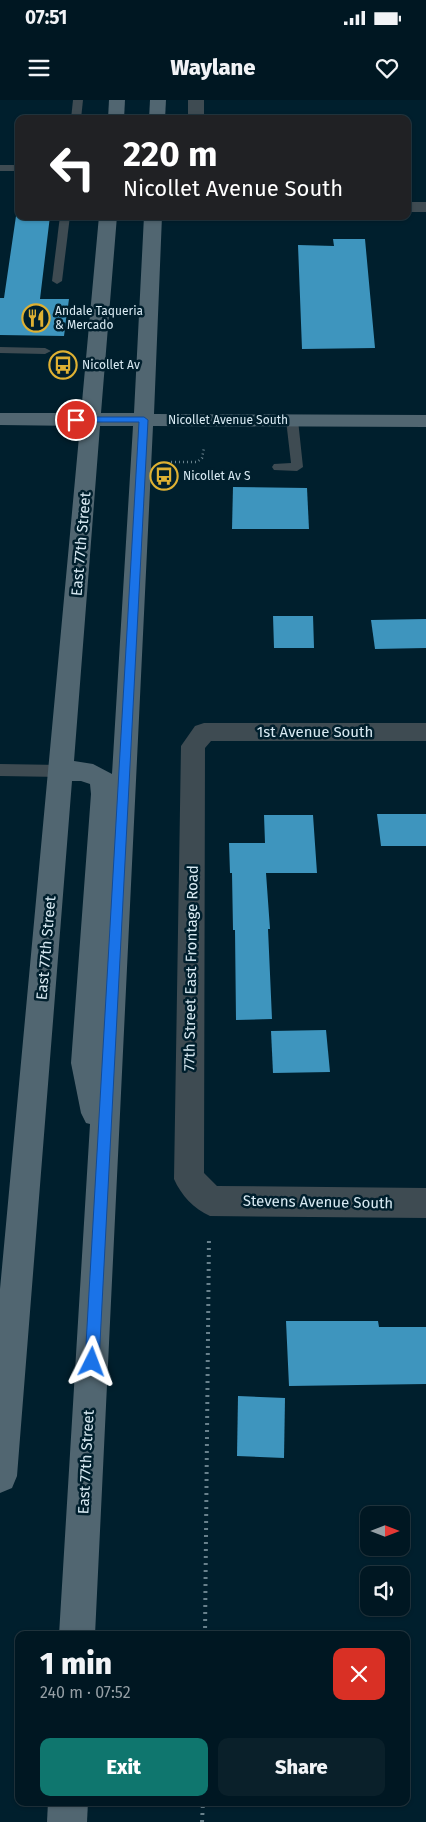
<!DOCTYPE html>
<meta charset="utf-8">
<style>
body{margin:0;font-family:"Fira Sans",sans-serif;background:#0a202a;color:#f1f3f6;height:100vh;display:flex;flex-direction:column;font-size:19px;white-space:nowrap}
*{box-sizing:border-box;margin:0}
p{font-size:16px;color:#959fa5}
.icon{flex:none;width:28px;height:28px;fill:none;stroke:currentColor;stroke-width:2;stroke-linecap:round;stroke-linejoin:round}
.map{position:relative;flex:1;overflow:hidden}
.side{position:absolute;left:15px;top:1531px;width:395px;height:175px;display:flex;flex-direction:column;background:#001722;border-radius:10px;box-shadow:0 1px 4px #0004,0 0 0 1px #223640}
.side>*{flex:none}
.banner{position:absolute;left:15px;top:15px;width:396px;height:105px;border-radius:10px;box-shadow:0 1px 4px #0004,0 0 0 1px #223640;background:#202124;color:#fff;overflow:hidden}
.needle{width:32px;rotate:90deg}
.fabs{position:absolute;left:360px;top:1406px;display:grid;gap:10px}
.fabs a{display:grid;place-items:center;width:50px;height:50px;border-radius:10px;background:#001722;box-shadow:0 1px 4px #0004,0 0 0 1px #223640;font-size:25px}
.pin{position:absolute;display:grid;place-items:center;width:42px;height:42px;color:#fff;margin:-21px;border:2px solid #fff;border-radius:50%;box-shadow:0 1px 5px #0007}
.me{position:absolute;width:55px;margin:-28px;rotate:3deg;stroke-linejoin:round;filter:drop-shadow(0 0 4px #0008)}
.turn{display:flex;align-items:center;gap:18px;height:105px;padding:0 25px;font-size:22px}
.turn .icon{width:65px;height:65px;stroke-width:2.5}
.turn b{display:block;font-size:35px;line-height:42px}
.round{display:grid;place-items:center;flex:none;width:52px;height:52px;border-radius:10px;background:#0a202a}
.summary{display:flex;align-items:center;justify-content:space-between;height:85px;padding:0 25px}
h1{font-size:30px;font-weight:800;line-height:38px}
.action{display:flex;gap:10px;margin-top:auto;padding:10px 25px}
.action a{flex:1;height:58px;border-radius:10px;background:#0f766e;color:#fff;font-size:20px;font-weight:800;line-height:58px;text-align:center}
.action a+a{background:#0a202a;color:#f1f3f6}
.status{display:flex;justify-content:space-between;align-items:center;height:35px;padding:0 25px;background:#001722;direction:ltr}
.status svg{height:14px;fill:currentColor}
header{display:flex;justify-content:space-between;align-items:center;height:65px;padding:0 25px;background:#001722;font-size:22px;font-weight:800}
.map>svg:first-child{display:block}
.building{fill:#3e95be}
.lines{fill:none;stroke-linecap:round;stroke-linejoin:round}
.path-far1{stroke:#68818c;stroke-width:2.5;stroke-dasharray:1 3;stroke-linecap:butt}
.path{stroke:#68818c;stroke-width:4;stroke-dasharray:2 5;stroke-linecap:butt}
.lane{fill:#3e4b52;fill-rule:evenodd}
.street{fill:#3e4b52;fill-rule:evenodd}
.secondary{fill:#516671;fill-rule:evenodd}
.route{fill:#1a73e8;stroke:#114b97}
.labels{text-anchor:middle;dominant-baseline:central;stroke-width:5;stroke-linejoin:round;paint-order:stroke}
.far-poi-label{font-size:12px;fill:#d8eaf3;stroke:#001f2d;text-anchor:start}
.far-street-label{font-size:12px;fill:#d8eaf3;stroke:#001f2d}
.street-label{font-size:15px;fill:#d8eaf3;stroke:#001f2d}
</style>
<div class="status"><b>07:51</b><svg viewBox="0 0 49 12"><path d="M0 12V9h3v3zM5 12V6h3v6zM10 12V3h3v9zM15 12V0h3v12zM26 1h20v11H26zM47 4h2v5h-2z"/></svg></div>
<header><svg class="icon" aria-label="menu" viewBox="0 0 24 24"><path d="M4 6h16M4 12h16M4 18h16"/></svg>Waylane<svg class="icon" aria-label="heart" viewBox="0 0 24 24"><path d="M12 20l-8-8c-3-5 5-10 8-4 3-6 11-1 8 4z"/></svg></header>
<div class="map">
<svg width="426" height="1722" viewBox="0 0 426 1722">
<rect width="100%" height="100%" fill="#001f2d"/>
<!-- building -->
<g class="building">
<path d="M16,116H50L40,199H69L64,236L0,235V198H4Z"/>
<path d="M333,139H365L375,248L302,249L298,145L334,146Z"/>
<path d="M233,387L307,388L309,429H232Z"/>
<path d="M273,516H313L314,548H274Z"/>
<path d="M426,519V548L375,549L371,520Z"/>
<path d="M377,714H426V746H381Z"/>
<path d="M264,715H313L317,773H266L270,829H268L272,919L236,920L235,830H233L232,773H230L229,743H265Z"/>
<path d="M326,930L330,972L273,973L271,931Z"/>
<path d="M286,1221H378L379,1227H426V1284L289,1286Z"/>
<path d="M238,1296L285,1298L284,1358L237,1356Z"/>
</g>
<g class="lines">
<!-- path-far1 -->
<path class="path-far1" d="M171,362H197L202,358L204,348"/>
<!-- path -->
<g class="path">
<path d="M205,1535L209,1136"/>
<path d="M202,1722L203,1702"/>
</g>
<!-- lane -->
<g class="lane">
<path d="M73,0H83L81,19H71Z"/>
<rect x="0" y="65" width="19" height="6"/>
<path d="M60,116H70L62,181L57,184L52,181Z"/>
<path d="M0,247L45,248L51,251L45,254L0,253Z"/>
<path d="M292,316L298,320L303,367L297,371L274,370L272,367L274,364L291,363L286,320Z"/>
<path d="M0,664L61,665L66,667L68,671L66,675L61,677L0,676Z"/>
</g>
<!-- street -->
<g class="street">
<rect x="188" y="0" width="16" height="19"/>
<rect x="408" y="102" width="18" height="10"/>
<path d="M204,623H426V641H211L205,648L204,1073L217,1086L426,1088V1118L210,1116C194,1109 181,1095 174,1079L181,646L195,626Z"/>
</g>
<!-- secondary -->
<g class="secondary">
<path d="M109,0H125L124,19H108Z"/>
<path d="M150,0H166L165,19H149Z"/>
<path d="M99,116H117L101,313H134L144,116H162L154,314L426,315V327L153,326L95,1535H59L90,1024L86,1023L81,1013L71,963L91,694L90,684L81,681H72L17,1376L12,1388L0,1393V1189L80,326L0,325V313H81ZM100,326H133L112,674L93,664L74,661Z"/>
<path d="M48,1702H88L87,1722H47Z"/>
</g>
</g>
<!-- route -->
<path class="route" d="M144,317L148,320L99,1262L97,1267L92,1269L87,1267L85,1262L139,322H76L72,320L76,317Z"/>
<!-- icons -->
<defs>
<g id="restaurant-ring" transform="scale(1.4375)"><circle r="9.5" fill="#001f2d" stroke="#deb133" stroke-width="1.5"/><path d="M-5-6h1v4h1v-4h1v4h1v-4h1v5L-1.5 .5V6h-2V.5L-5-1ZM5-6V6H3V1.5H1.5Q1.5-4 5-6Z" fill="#deb133"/></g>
<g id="bus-ring" transform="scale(1.4375)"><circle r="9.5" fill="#001f2d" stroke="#deb133" stroke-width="1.5"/><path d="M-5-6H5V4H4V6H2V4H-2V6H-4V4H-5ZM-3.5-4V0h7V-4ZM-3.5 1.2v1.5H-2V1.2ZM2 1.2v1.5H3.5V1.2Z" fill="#deb133"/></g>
</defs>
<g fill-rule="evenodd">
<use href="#restaurant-ring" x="36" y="218"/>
<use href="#bus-ring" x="63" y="265"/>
<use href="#bus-ring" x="164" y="376"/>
</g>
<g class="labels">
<!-- far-poi labels -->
<g class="far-poi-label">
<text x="55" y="211">Andale Taqueria<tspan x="55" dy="14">&amp; Mercado</tspan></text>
<text x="82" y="265">Nicollet Av</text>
<text x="183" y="376">Nicollet Av S</text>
</g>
<!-- far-street labels -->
<g class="far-street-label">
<text x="228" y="320">Nicollet Avenue South</text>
</g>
<!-- street labels -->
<g class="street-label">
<text transform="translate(81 444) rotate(-85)">East 77th Street</text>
<text x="315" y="632">1st Avenue South</text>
<text transform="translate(46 848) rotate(-85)">East 77th Street</text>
<text transform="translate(191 868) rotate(-89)">77th Street East Frontage Road</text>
<text transform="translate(318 1102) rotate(1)">Stevens Avenue South</text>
<text transform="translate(86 1362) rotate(-87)">East 77th Street</text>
</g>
</g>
</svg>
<div class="fabs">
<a><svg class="needle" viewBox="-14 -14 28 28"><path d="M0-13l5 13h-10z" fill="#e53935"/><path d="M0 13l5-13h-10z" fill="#959fa5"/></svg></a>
<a><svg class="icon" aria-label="sound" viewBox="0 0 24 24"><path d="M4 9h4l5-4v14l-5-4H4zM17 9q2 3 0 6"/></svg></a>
</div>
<div class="pin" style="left:76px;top:320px;background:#d93025"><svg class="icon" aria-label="arrive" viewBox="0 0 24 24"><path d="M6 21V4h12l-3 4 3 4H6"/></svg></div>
<svg class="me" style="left:92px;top:1262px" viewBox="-20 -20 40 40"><path d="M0-17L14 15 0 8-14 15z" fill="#1a73e8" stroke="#fff" stroke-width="4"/></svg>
<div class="banner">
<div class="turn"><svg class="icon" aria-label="left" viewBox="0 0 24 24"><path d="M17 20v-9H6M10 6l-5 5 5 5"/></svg><div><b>220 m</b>Nicollet Avenue South</div></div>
</div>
<section class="side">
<div class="summary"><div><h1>1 min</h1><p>240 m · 07:52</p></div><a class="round" style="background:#d93025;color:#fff"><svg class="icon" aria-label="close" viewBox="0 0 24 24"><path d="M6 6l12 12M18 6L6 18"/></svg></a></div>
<div class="action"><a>Exit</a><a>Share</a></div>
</section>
</div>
